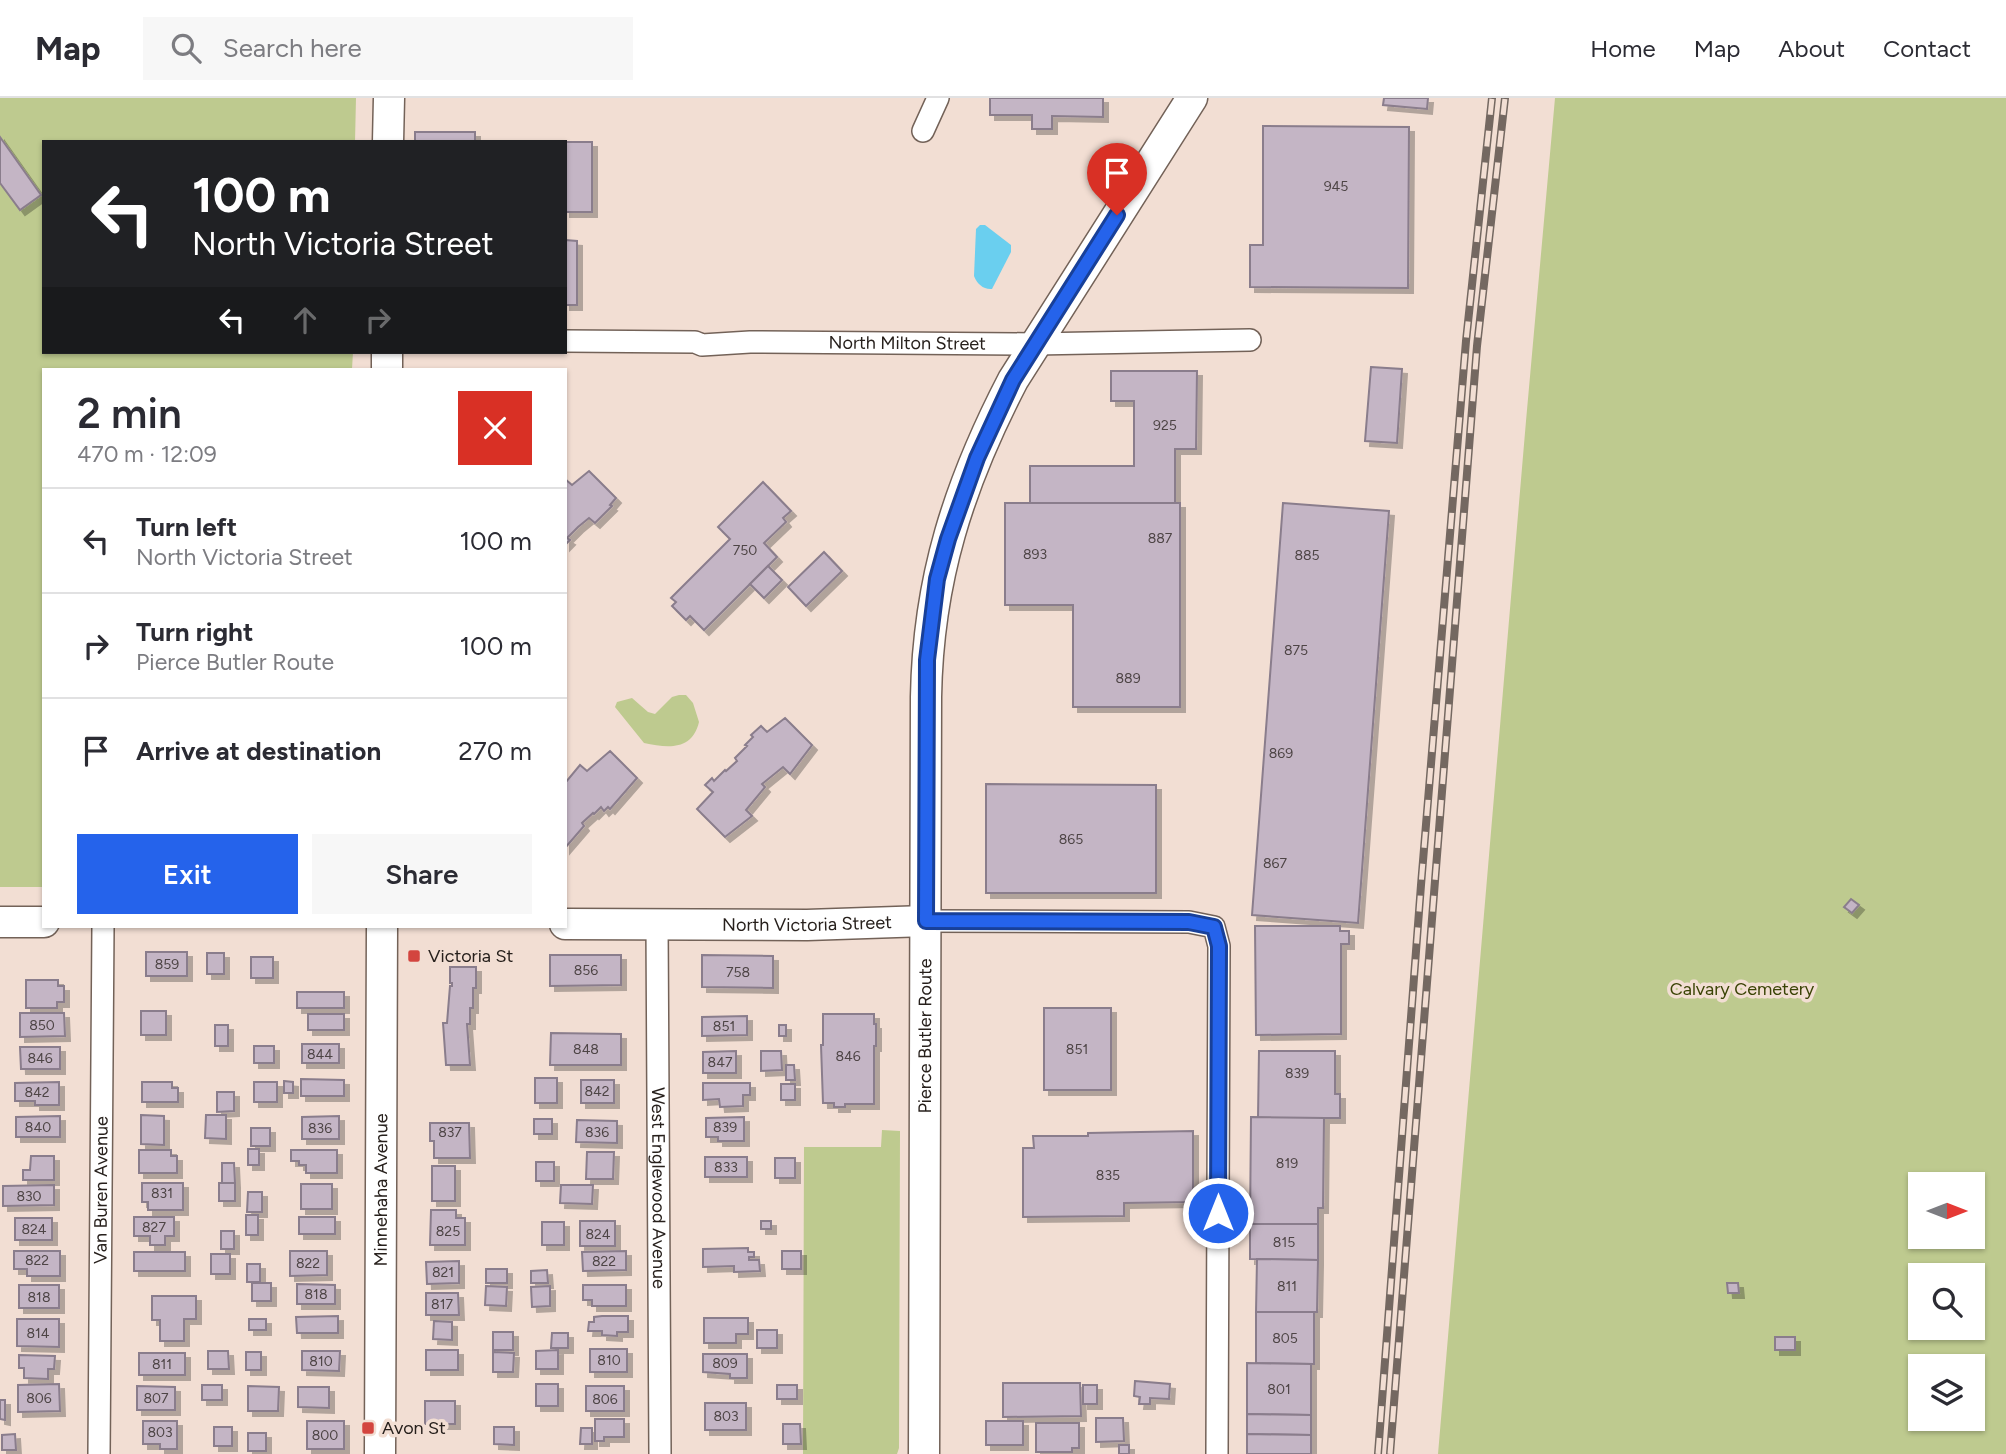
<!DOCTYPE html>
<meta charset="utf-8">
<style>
body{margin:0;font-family:Figtree,sans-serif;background:#f7f7f7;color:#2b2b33;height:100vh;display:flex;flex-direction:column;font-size:26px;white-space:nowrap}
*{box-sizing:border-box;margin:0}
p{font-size:23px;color:#7c7c81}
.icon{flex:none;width:38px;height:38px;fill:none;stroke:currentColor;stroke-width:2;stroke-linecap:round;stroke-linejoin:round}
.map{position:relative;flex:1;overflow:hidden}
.details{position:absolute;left:42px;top:270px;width:525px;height:560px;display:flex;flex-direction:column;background:#fff;border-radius:0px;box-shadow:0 2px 5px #0004}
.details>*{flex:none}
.banner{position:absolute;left:42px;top:42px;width:525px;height:214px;border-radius:0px;box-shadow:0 2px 5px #0004;background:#202124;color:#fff;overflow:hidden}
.needle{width:46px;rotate:90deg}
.fabs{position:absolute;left:1908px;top:1074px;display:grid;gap:14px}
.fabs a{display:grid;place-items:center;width:77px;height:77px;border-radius:0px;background:#fff;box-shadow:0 2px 5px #0004;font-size:35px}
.pin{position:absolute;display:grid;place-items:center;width:60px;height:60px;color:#fff;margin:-72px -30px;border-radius:50% 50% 50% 0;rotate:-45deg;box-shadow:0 0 7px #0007}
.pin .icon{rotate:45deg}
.me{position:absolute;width:77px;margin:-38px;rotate:0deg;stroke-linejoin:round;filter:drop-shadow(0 0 5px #0008)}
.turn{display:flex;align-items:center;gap:24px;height:147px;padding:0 35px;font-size:32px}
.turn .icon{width:91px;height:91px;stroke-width:2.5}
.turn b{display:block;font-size:49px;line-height:60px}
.lanes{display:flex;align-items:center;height:66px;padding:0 35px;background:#0003;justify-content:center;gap:35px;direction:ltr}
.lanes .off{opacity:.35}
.round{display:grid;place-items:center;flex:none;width:74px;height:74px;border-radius:0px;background:#f7f7f7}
.headline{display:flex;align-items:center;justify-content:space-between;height:119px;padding:0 35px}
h1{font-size:42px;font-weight:600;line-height:52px}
.primary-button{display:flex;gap:14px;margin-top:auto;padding:14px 35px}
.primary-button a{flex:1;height:80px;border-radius:0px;background:#2563eb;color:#fff;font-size:28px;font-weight:600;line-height:80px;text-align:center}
.primary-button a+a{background:#f7f7f7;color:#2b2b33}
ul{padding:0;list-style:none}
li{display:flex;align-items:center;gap:21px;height:105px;padding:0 35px;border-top:2px solid #e1e1e2}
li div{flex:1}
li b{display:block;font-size:26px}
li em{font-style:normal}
header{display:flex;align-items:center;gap:42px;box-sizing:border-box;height:98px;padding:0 35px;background:#fff;border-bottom:2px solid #e1e1e2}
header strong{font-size:33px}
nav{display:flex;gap:38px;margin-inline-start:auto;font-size:24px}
.search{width:490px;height:63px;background:#f7f7f7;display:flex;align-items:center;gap:18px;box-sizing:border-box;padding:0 24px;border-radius:0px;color:#7c7c81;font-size:26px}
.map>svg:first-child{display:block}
.green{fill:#beca8f;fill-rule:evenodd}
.water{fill:#6acfef}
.building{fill:#c4b5c5;stroke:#8a7d8c;stroke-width:2;filter:url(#shadow)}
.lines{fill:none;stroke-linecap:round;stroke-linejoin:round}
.street-casing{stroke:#736258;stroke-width:24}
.secondary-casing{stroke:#736258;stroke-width:33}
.street{stroke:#fff;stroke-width:21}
.secondary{stroke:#fff;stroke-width:30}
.rail-casing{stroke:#746861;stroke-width:8}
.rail{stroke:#f2ded3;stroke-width:5;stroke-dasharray:16;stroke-linecap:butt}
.route-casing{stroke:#184099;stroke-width:18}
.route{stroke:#2563eb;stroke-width:12}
.poi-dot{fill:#d3453f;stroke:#f2ded3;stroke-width:2.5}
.labels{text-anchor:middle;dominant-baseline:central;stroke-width:7;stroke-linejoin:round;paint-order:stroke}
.number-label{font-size:14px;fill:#4e4546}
.street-label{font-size:18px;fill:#27201c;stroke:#f2ded3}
.poi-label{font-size:18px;fill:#27201c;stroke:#f2ded3;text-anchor:start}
.park-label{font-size:18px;fill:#3a4305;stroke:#f2ded3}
</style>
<header>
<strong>Map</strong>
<div class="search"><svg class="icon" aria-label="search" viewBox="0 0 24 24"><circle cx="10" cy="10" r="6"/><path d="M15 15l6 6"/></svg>Search here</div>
<nav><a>Home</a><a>Map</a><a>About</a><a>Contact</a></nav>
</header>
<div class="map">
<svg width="2006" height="1356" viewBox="0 0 2006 1356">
<defs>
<filter id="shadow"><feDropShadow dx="5" dy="5" stdDeviation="0" flood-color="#0004"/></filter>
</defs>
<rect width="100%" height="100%" fill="#f2ded3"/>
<!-- green -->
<g class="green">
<path d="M0,0H356L355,44H44V254H353L352,271H44V789H0Z"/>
<path d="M1555,0H2006V1356H1438L1526,323ZM1920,1087H1972V1139H1920ZM1920,1178H1972V1230H1920ZM1920,1269H1972V1321H1920Z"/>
<path d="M679,597H686L693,605L699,624C692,653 668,650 644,645L615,609L617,604L632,600L648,614L655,616L672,599Z"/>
<path d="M882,1032L900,1033L899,1350L897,1356H803L804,1049H881Z"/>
</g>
<!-- water -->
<path class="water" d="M980,127H985L1011,147V154L992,191C984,192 977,186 974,178L976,131Z"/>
<!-- building -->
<g class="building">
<path d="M990,0H1103V19L1052,18V31H1032V17H990Z"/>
<path d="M1384,0H1428L1427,11L1383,7Z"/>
<path d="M1263,28L1409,29L1408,190L1250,189V147H1263Z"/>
<rect x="415" y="34" width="60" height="10"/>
<path d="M0,39L41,97L20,112L0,85Z"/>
<path d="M539,44H592V114H565V44Z"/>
<path d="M565,142L577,143V207H565Z"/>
<path d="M1371,269L1402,271L1397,345L1365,343Z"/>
<path d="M1111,273H1197L1196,351H1175V405H1030V368H1134V303H1111Z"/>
<path d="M589,373L616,400L610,407L612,408L595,425L589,420L578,429L567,440L570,442L565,447V381L572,387Z"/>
<path d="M763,384L791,413L783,420L786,424L764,445L777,459L704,532L690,518L686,522L672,508L676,504L671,500L730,441L718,429Z"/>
<path d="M1005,405H1180V609H1073V507H1005Z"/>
<path d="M1283,405L1389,413L1358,825L1252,817Z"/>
<path d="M824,454L842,473L806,508L788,489Z"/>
<path d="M768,468L782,482L764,500L750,486Z"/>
<path d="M785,620L812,647L790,676L783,669L762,686L765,689L746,712L752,718L725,739L697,711L713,694L705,687L712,680L714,683L725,672L726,673L737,663L735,660L747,648L745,647L753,639L751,637L761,628L767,634Z"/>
<path d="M610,653L637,680L610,711L608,709L604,713L601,709L594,716L593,715L582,725L584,728L565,750V685L580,667L587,673Z"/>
<path d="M986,686L1156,687V795H986Z"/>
<path d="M1851,801L1859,807L1852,815L1844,809Z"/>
<path d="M1255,828H1340V833H1349V846H1341V936L1256,937Z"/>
<rect x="146" y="854" width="41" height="24"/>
<rect x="207" y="855" width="17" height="21"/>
<path d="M550,857H621V887L550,888Z"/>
<path d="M702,857L773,858V890L702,889Z"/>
<rect x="251" y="859" width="22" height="21"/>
<path d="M450,869H476V890H473V910H470V926H467L470,967H446L443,925H447L450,888H452V885H450Z"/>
<path d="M26,882H58V888H64V904H57V910H26Z"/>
<rect x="297" y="894" width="47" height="16"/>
<rect x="1044" y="910" width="67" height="82"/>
<rect x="141" y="913" width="25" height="24"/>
<path d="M20,915H64L65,938L20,939Z"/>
<rect x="308" y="916" width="36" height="16"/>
<path d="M823,916H874V926H876V948H874V1006H845V1009H834V1005H823L821,947H823Z"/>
<path d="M747,918V937L702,938V919Z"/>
<rect x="215" y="927" width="13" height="21"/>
<rect x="779" y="927" width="7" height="11"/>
<path d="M551,935L621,936V967H550Z"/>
<rect x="302" y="946" width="37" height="19"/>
<rect x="254" y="948" width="20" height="17"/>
<path d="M20,949H60V971H21Z"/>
<path d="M736,953V975H703V954Z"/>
<path d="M761,953H781L782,972L761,973Z"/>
<path d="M1259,953H1335V996H1340V1020H1258Z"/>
<path d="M786,967H794L795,982H786Z"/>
<rect x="535" y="980" width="22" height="25"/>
<path d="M301,981L344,982V998H301Z"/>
<rect x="581" y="982" width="33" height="23"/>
<path d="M284,983L293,984V995H284Z"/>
<path d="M59,984V1007H35V1003H15V985Z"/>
<path d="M142,984H172V990H178V1004H142Z"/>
<rect x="254" y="984" width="23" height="20"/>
<path d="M703,985H750V997H743V1008L720,1009L719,1001L703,1002Z"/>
<rect x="781" y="986" width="14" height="16"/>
<path d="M217,994H234V1013L217,1014Z"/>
<path d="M141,1017L164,1018V1047L141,1046Z"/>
<path d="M206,1017H226V1041L205,1040Z"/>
<path d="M60,1018V1039H16V1019Z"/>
<path d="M339,1018V1041H302V1019Z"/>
<path d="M744,1019V1043H718V1039H706V1020Z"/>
<path d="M1251,1019L1324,1020L1323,1110H1318V1126H1250Z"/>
<rect x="534" y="1021" width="18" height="15"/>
<path d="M577,1022L617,1023V1045L576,1044Z"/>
<path d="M430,1025H469L470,1060H434V1043H430Z"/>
<rect x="251" y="1030" width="19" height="18"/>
<path d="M1193,1033V1104L1124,1105V1118L1023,1119V1050H1034L1033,1038H1088V1035Z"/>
<rect x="248" y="1051" width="11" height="16"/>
<path d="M139,1052H171V1058H177V1075H139Z"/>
<path d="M291,1052H337V1075H306V1067H299V1063H291Z"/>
<path d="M587,1054H614L613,1081H586Z"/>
<path d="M31,1058H54V1082H23V1072H30Z"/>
<rect x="705" y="1059" width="42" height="20"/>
<rect x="775" y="1060" width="20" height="20"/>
<rect x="536" y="1064" width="18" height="19"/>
<path d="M222,1065H234L235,1085H222Z"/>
<rect x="432" y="1068" width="23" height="35"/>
<path d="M142,1085H183V1112H148V1104H142Z"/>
<rect x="219" y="1085" width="16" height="18"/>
<rect x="301" y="1086" width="31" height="25"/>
<path d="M54,1087V1107L3,1108V1088Z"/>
<path d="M561,1087H593L592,1106L560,1105Z"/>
<path d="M248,1094H262V1114H247Z"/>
<path d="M431,1112H456V1120H465V1147H430Z"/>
<rect x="246" y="1117" width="12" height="20"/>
<path d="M134,1119H174V1138H165V1147H150V1138H134Z"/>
<rect x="299" y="1119" width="36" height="17"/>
<rect x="15" y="1120" width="37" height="22"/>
<rect x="580" y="1123" width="35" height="25"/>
<rect x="761" y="1123" width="10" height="8"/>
<rect x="542" y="1124" width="22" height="23"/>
<path d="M1250,1126H1318V1162L1250,1161Z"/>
<rect x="221" y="1133" width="13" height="18"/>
<path d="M748,1150V1154H754V1159H749V1162H759L760,1173L734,1174V1168L703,1169V1151Z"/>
<path d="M14,1153H60V1178H27V1171H14Z"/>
<path d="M290,1153H327V1177L290,1178Z"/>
<path d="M626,1153V1172L583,1173L582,1154Z"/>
<rect x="782" y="1153" width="19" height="18"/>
<rect x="134" y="1154" width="51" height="19"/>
<rect x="211" y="1156" width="19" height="20"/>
<path d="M1257,1161L1318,1162L1317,1214H1256Z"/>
<path d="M459,1163V1185L427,1186L426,1164Z"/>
<rect x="247" y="1166" width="13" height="18"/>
<rect x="486" y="1171" width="21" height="14"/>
<path d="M547,1172L548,1185H531V1173Z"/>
<rect x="252" y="1185" width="19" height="18"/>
<path d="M1727,1185H1738L1739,1195H1728Z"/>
<path d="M297,1186L335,1187V1206H297Z"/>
<rect x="19" y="1187" width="40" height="23"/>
<path d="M583,1187H626V1208H592V1202H583Z"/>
<path d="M486,1188L507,1189L506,1208L485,1207Z"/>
<path d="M550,1188V1208L532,1209L531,1189Z"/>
<path d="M426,1195H458L459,1217H426Z"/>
<path d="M152,1198H196V1221H184V1243H160V1222H152Z"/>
<path d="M1256,1214H1314V1266L1256,1265Z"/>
<path d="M338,1218V1235H297L296,1219Z"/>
<path d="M602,1218H628V1234H617V1238L602,1237V1233H588L589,1224H594V1219Z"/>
<path d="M704,1220H748V1236H736V1245H704Z"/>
<path d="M17,1221H59V1249L17,1248Z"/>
<rect x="249" y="1221" width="17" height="11"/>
<path d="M434,1223L452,1224V1242L433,1241Z"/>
<rect x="757" y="1232" width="20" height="18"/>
<rect x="493" y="1234" width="20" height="18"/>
<path d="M552,1235H568V1250H551Z"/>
<rect x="1775" y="1239" width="20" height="13"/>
<rect x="590" y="1251" width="37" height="23"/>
<rect x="426" y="1252" width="32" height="20"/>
<path d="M558,1252V1271H536V1253Z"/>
<path d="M208,1253H228L229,1271H208Z"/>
<path d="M302,1253H340L339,1273L302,1272Z"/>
<rect x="246" y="1254" width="15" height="18"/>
<path d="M493,1254L514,1255L513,1274H493Z"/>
<rect x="139" y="1255" width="46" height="22"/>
<path d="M703,1256H747V1280H730V1276L703,1274Z"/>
<path d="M19,1257L55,1258L54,1271H48V1281L24,1280V1270H19Z"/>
<path d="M1247,1265L1311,1266V1317L1247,1316Z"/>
<path d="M1135,1283L1170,1286L1169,1301L1150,1300V1306H1139L1140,1299L1134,1298Z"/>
<path d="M1003,1285H1080L1081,1318L1003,1319Z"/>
<path d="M59,1286L60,1313L18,1314V1287Z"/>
<rect x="536" y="1286" width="22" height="22"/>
<rect x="202" y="1287" width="20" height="15"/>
<rect x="777" y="1287" width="20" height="14"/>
<rect x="1083" y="1287" width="14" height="19"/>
<path d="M137,1288L175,1289V1312H137Z"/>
<path d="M248,1288L279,1289L278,1313H248Z"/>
<rect x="586" y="1288" width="38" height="25"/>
<path d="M298,1289H329V1310L298,1309Z"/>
<path d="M0,1302H5V1322L0,1321Z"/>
<rect x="425" y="1303" width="30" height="23"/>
<rect x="705" y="1305" width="41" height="27"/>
<path d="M1247,1316L1311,1317V1337L1247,1336Z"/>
<path d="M1096,1320H1123L1124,1343L1096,1344Z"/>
<path d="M595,1321H624V1339H604V1343H595Z"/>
<path d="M143,1323H177V1351H160V1346H143Z"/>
<rect x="307" y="1323" width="37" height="28"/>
<rect x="986" y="1323" width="37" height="24"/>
<path d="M1036,1325H1079V1350H1072V1354H1036Z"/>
<path d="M783,1326H800L801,1346H783Z"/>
<rect x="214" y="1329" width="18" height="19"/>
<path d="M494,1329H514V1347L494,1346Z"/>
<path d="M581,1330H592V1346H580Z"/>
<rect x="248" y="1335" width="18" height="18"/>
<path d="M15,1336L16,1352H2V1337Z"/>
<path d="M1247,1336L1311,1337V1356H1247Z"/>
<rect x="1119" y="1347" width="10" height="9"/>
</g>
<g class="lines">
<!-- street casing -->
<g class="street-casing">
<g id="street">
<path d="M923,33L938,0"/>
<path id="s1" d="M565,243L695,244L702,247L750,244L1035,246L1250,242"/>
<path d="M926,823L1189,824L1214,829L1219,848L1217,1356"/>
<path id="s2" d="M657,826L660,1356"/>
<path id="s3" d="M99,1356L103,828"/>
</g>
</g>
<!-- secondary casing -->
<g class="secondary-casing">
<g id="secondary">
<path d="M388,44L389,0"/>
<path d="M387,271V254"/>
<path d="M0,824H44"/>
<path id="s4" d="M565,826L807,827L926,823"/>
<path id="s5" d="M380,1356L382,828"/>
<path id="s6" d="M924,1356L926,599C928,481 959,386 1013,282L1192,0"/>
</g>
</g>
<!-- street -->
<use href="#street" class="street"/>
<!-- secondary -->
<use href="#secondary" class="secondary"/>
<!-- rail casing -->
<g class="rail-casing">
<g id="rail">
<path d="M1378,1356L1421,787L1466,243L1492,0"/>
<path d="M1390,1356L1477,248L1505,0"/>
</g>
</g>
<!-- rail -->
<use href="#rail" class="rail"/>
</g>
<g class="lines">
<!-- route casing -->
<g class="route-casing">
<path id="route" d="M1117,117L1013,282L977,360L948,441L937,481L927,562L926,823L1189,824L1214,829L1219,848L1218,1115"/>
</g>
<!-- route -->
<use href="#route" class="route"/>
</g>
<!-- markers -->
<g class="poi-dot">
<rect x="407" y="851" width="14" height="14" rx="3.5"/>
<rect x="361" y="1323" width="14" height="14" rx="3.5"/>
</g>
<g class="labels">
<!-- number labels -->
<g class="number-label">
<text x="1336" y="88">945</text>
<text x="1165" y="327">925</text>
<text x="1160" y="440">887</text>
<text x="745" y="452">750</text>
<text x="1035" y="456">893</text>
<text x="1307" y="457">885</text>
<text x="1296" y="552">875</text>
<text x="1128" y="580">889</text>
<text x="1281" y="655">869</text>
<text x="1071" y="741">865</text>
<text x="1275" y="765">867</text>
<text x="167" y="866">859</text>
<text x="586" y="872">856</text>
<text x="738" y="874">758</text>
<text x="42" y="927">850</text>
<text x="724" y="928">851</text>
<text x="586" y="951">848</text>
<text x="1077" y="951">851</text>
<text x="320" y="956">844</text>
<text x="848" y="958">846</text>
<text x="40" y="960">846</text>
<text x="720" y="964">847</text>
<text x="1297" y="975">839</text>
<text x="597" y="993">842</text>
<text x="37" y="994">842</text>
<text x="38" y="1029">840</text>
<text x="725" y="1029">839</text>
<text x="320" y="1030">836</text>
<text x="450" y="1034">837</text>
<text x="597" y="1034">836</text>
<text x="1287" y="1065">819</text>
<text x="726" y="1069">833</text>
<text x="1108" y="1077">835</text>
<text x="162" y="1095">831</text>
<text x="29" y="1098">830</text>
<text x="154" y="1129">827</text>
<text x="34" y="1131">824</text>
<text x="448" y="1133">825</text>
<text x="598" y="1136">824</text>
<text x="1284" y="1144">815</text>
<text x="37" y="1162">822</text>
<text x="604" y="1163">822</text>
<text x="308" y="1165">822</text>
<text x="443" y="1174">821</text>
<text x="1287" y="1188">811</text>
<text x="316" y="1196">818</text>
<text x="39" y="1199">818</text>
<text x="442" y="1206">817</text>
<text x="38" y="1235">814</text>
<text x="1285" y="1240">805</text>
<text x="609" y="1262">810</text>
<text x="321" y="1263">810</text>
<text x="725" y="1265">809</text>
<text x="162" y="1266">811</text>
<text x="1279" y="1291">801</text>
<text x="39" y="1300">806</text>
<text x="156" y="1300">807</text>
<text x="605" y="1301">806</text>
<text x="726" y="1318">803</text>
<text x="160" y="1334">803</text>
<text x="325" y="1337">800</text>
</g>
<!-- street labels -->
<g class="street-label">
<text stroke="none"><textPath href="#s1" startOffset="343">North Milton Street</textPath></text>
<text stroke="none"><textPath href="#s4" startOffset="242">North Victoria Street</textPath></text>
<text stroke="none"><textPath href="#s6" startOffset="418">Pierce Butler Route</textPath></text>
<text stroke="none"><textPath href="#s2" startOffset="264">West Englewood Avenue</textPath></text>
<text stroke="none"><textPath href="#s3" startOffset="264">Van Buren Avenue</textPath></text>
<text stroke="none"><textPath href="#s5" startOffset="264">Minnehaha Avenue</textPath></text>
</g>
<!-- poi labels -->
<g class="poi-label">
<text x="428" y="858">Victoria St</text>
<text x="382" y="1330">Avon St</text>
</g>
<!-- park labels -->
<g class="park-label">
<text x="1742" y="891">Calvary Cemetery</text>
</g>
</g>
</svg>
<div class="fabs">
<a><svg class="needle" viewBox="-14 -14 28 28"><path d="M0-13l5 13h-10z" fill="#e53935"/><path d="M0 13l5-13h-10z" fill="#7c7c81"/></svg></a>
<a><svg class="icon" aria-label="search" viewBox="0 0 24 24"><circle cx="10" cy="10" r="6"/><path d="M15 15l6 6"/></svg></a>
<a><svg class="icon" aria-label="layers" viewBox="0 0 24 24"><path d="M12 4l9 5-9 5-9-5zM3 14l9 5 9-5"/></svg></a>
</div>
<div class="pin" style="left:1117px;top:117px;background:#d93025"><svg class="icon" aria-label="arrive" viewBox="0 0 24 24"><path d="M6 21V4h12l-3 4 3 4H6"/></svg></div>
<svg class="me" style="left:1218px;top:1115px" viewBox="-20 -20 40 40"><circle r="17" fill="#2563eb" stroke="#fff" stroke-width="3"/><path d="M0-11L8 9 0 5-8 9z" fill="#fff"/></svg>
<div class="banner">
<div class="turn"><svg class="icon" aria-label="left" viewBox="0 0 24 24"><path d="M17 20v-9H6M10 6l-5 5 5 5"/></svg><div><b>100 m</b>North Victoria Street</div></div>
<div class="lanes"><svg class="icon" aria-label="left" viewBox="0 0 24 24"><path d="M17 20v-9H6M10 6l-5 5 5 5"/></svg><svg class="icon off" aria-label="ahead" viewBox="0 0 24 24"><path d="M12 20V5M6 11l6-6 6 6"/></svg><svg class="icon off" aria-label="right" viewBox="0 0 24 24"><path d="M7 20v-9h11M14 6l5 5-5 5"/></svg></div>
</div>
<section class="details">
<div class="headline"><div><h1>2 min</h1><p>470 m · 12:09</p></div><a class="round" style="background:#d93025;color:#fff"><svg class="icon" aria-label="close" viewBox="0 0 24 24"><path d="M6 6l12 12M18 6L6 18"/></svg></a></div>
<ul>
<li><svg class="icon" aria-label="left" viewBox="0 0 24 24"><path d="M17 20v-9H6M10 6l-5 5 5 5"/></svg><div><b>Turn left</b><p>North Victoria Street</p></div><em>100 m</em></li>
<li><svg class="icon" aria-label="right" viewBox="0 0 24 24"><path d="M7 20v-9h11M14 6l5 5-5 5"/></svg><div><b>Turn right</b><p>Pierce Butler Route</p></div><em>100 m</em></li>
<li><svg class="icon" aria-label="arrive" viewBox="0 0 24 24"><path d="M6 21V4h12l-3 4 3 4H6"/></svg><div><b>Arrive at destination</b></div><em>270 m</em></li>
</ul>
<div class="primary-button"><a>Exit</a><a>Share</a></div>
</section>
</div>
